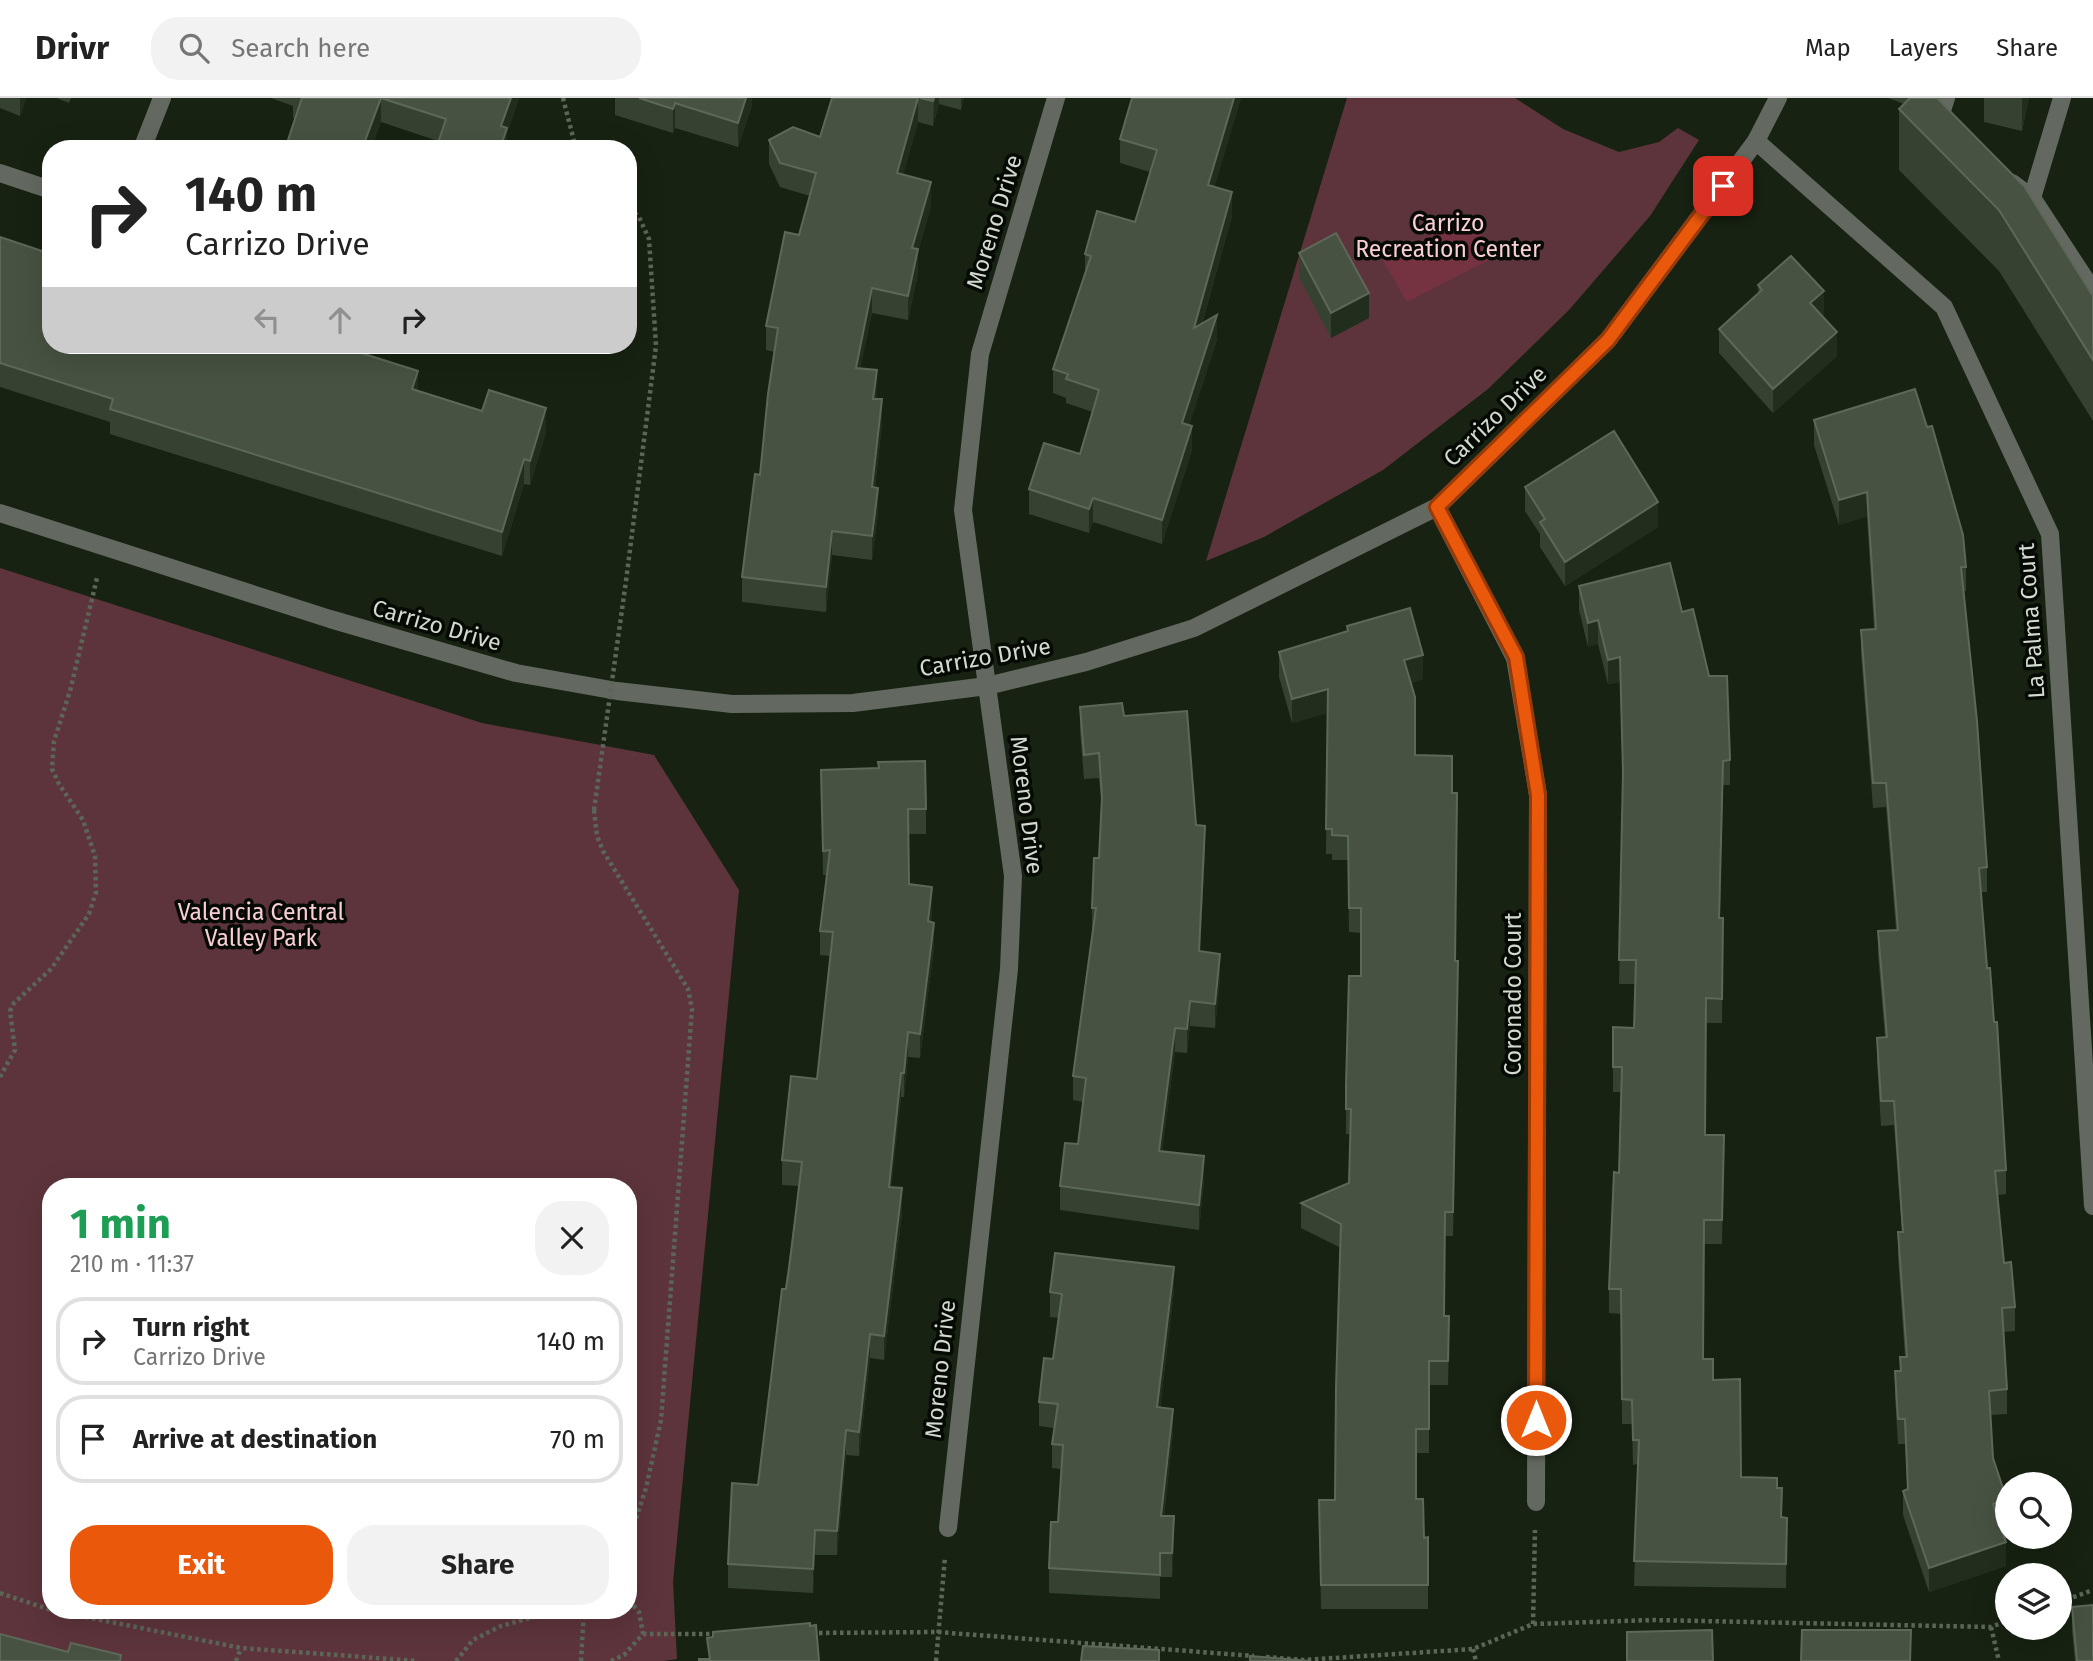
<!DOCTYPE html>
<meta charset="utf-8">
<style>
body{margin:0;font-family:"Fira Sans",sans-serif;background:#f2f2f2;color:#222;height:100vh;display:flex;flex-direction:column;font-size:26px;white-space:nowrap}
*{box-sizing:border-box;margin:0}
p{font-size:23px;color:#767676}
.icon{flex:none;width:38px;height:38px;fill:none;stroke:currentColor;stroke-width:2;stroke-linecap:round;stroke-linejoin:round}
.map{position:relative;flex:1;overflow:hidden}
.details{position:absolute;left:42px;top:1080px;width:595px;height:441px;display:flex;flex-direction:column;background:#fff;border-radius:28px;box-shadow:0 7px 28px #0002}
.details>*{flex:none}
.top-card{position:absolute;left:42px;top:42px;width:595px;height:214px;border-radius:28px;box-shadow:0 7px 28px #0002;background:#fff;color:#222;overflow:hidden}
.fabs{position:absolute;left:1995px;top:1374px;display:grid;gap:14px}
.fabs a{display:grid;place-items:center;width:77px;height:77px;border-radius:50%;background:#fff;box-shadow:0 7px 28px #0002;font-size:35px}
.pin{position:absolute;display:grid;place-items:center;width:60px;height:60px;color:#fff;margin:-30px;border-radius:14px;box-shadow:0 4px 10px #0006}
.me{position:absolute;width:77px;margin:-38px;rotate:0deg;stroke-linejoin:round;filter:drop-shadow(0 0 5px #0008)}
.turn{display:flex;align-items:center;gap:24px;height:147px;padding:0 28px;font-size:32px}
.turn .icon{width:91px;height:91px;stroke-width:2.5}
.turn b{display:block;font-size:49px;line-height:60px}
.lanes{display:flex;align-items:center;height:66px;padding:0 28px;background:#0003;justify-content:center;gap:35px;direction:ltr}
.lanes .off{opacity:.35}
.round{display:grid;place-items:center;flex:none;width:74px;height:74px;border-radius:28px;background:#f2f2f2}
.head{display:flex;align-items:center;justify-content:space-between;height:119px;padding:0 28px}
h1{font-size:42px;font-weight:700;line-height:52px;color:#1e9e55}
.button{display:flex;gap:14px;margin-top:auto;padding:14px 28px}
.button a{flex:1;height:80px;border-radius:28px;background:#ea580c;color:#fff;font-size:28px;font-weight:700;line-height:80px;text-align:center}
.button a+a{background:#f2f2f2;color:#222}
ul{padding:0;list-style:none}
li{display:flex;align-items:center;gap:21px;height:88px;margin:0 14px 10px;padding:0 14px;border:4px solid #e0e0e0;border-radius:28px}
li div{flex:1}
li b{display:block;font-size:26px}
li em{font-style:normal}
header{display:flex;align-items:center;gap:42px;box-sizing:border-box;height:98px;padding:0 35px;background:#fff;border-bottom:2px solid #e0e0e0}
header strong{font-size:33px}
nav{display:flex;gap:38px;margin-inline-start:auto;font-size:24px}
.search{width:490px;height:63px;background:#f2f2f2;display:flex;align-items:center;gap:18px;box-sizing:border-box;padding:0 24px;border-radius:28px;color:#767676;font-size:26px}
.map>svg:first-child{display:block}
.green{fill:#5d343b;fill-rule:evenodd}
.water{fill:#753241}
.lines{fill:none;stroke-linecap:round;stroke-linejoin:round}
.path{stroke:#5c6657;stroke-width:4.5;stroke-dasharray:3.5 3.5;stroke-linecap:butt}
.minor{stroke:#636960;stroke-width:18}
.path-bridge{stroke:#5c6657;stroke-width:4.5;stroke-dasharray:3.5 3.5;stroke-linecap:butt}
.wall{fill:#364231}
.shaded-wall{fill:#222e1d}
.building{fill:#475242;stroke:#5d6858;stroke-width:2}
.route-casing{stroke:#983908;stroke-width:18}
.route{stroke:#ea580c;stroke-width:12}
.labels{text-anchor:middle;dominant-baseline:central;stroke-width:7;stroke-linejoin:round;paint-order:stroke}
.street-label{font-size:23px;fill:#d3dbd0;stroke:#060a04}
.park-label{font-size:23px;fill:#faced5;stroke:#060a04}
</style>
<header>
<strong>Drivr</strong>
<div class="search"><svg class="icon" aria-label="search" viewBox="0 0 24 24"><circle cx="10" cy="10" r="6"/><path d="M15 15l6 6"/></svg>Search here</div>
<nav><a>Map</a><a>Layers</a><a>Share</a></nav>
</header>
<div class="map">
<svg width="2093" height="1563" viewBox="0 0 2093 1563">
<rect width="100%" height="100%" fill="#172212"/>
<!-- green -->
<g class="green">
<path d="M1347,0H1515L1563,31L1619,54L1659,44L1678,30L1699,42L1650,118L1569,212L1488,291L1383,372L1264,439L1206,463Z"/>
<path d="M0,470L482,625L654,657L739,792L673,1484L677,1561L663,1563H105L0,1536ZM51,1088H628V1512H51Z"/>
</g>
<!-- water -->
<path class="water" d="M1473,117L1493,160L1407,204L1382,161Z"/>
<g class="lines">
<!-- path -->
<g class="path">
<path d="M563,0L576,51"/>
<path d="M626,483L656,248L649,141L639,119L628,109"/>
<path d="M594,712L597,738L603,753L688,891L692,911L661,1322L646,1390L628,1445"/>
<path d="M0,979L15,952L10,913L14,905L51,871L89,816L96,794L95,758L83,722L59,686L52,671L54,643L70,593L97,480"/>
<path d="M0,1495L51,1512"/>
<path d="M2060,1504L2093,1492"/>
<path d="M51,1512L241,1550L418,1563"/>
<path d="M1533,1526L1535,1432"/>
<path d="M1991,1529L1999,1563"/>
<path d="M812,1535L937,1534L1254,1558"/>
<path d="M643,1536H715"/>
<path d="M1473,1551L1476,1563"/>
<path d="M1266,1559L1303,1562L1473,1551L1533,1526L1653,1522L1991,1529L2007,1523"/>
<path d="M236,1563L241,1550"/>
<path d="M456,1563L473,1542L501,1528L559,1512"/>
<path d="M581,1563L584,1512"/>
<path d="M611,1563L624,1557L643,1536L639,1514L628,1501"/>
<path d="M936,1563L945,1459"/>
</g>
<!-- minor -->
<g class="minor">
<path d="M1939,29L1937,28L1946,0"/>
<path d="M1756,43L1944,209L2050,436L2093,1108"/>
<path d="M142,51L162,0"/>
<path d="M0,75L51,92"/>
<path d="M2012,85L2032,100L2093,193"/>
<path d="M2032,100L2062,0"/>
<path d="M1437,409L1515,560L1538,697L1536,1404"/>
<path d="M0,415L330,521L516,575L617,593L732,606L853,605L987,588L1086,564L1194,530L1437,409L1608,242L1756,43L1778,0"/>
<path d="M948,1430L1009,871L1013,778L963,412L980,256L1056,0"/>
</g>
<!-- path-bridge -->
<path class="path-bridge" d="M594,712L626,483"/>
</g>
<!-- wall -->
<g class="wall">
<path d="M0,0H26L20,18L0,10Z"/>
<path d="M56,0H71L69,5Z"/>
<path d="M271,0H519L507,35V51L438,43L381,24L371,51H285L295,20H293V8Z"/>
<path d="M615,0H752V7L738,49L675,30L673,35L615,17Z"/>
<path d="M832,0H964L961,12L939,6L933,28L918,24L903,76L931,108L918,153V176L908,222L872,215L860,270L877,296L876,301L882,325L875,390L878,414L872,462L832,457L826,514L742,504V479L760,377L775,254L766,252V228L799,137L810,98L780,89L769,66V42L820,39Z"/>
<path d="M1132,0H1241L1214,89L1232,118L1202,226L1217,242L1189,327L1192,352L1162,446L1093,424L1089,435L1029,416V391L1080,356L1093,314L1066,305V300L1053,295V271L1085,176V156L1135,124L1150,74L1120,65V41Z"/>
<path d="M1888,0H1937L2093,198V323L1999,173L1899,72V11L1904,6Z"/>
<path d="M1984,0H2029L2022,33L1984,24Z"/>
<path d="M0,139L276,251L418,293L546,334L530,387L524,386L502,458L110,336V324L0,289Z"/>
<path d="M1299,155L1369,220L1331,240L1299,179Z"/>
<path d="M1758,187L1824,217L1822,218L1837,258L1773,315L1719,255V231L1758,196Z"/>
<path d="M1814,322L1966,469V493H1964L1987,769V794H1981L2006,1072V1096L1998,1097L2004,1165L2015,1209V1233L2003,1234L2007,1291V1316L1991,1317L1993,1360L2007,1426L2001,1428L2006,1468L1929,1494L1903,1417V1393L1907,1392L1905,1346H1898L1895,1298V1273H1900V1259H1905L1898,1159V1134H1902L1894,1027L1881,1028L1877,964V940L1885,939L1878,857V833L1896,832L1886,709L1873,710L1861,556V532L1874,531L1867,418L1839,427L1814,347Z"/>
<path d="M1525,389L1658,429L1565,488L1540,449V436L1525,413Z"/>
<path d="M1579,488L1682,514L1730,662V687H1723L1720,820H1723L1722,925H1706L1705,1037H1724L1722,1146H1704L1703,1261L1713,1282L1741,1379L1777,1390L1782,1419L1787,1420L1786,1490L1634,1488L1638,1366L1633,1367L1632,1326H1622L1621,1216L1609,1215V1191L1619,1075L1621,994H1613V929L1634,930L1635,886H1619L1623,689L1620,584L1608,586L1598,546L1588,549L1579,512Z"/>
<path d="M1347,528L1423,581L1411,585L1415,657L1452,695L1455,863L1458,887L1453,1138H1445L1444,1218L1449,1243L1448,1287H1429V1355H1416V1401L1424,1440L1428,1439V1511H1321L1319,1402H1335L1341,1150L1301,1130V1105L1349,1085L1350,1036H1346V987L1361,878V835L1349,834L1348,762H1332V756H1326L1327,615L1292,625L1279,579V554L1347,533Z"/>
<path d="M1080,609L1124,618L1196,727L1205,752L1200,853L1220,880L1215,930L1190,928L1187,955L1175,954L1162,1053L1204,1082L1199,1132L1060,1112V1088L1078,1046L1083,1004L1073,1002V978L1092,834V810L1099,760L1102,713L1099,680L1084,681L1080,633Z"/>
<path d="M821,672L926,711V736H909V786L932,813L931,824L934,849L920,960L908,959L904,999H901L891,1089L902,1115L884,1262L870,1260L859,1358L846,1357L837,1457H815L813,1495L728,1490V1466L758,1387L799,1088L782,1087V1062L817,981L830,858L820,857V833L827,777H823Z"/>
<path d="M1174,1193L1160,1310L1173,1335L1164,1418L1174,1443L1172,1479H1160V1501L1049,1495V1470L1058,1424L1061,1371L1052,1370V1346L1054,1330L1039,1328V1304L1053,1261L1059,1220L1050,1219V1194Z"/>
<path d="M2072,1509L2093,1563H2075L2072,1533Z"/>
</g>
<!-- shaded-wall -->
<g class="shaded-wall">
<path d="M20,0H26L20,18Z"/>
<path d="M381,0V24L371,51H362Z"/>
<path d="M511,0H519L507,35V51H500L501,28Z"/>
<path d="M746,0H752V7L738,49V25Z"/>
<path d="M918,0V24L897,99V75Z"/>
<path d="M934,0H939V6L933,28Z"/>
<path d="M961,0H964L961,12Z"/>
<path d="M1234,0H1241L1208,111V87Z"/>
<path d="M2022,0H2029L2022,33Z"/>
<path d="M675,5V30L673,35V11Z"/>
<path d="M931,84V108L918,153V176L908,222V198L912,150Z"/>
<path d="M1232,94V118L1194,254V230Z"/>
<path d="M872,190V215L856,294V270Z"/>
<path d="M1824,193V217L1810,229V205Z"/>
<path d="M1369,195V220L1331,240V215Z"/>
<path d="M1217,217V242L1182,349V325Z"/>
<path d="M1837,234V258L1773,315V291Z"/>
<path d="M877,272V296L873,325V301Z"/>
<path d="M418,273V298L412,291Z"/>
<path d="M882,301V325L872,414V389Z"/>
<path d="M546,310V334L530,387V363Z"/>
<path d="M1192,328V352L1162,446V422Z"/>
<path d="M524,361V386L502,458V434Z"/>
<path d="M878,390V414L872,462V438Z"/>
<path d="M1867,394V418L1839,427V402Z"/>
<path d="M1093,400V424L1089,435V411Z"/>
<path d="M1658,404V429L1565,488V464Z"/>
<path d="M832,433V457L826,514V489Z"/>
<path d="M1598,522V546L1588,549V525Z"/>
<path d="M1423,557V581L1404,587V562Z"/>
<path d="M1620,559V584L1608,586V562Z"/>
<path d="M1328,591V615L1292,625V601Z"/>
<path d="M1205,728V752L1199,877V853Z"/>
<path d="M932,789V813L928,848V823Z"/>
<path d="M934,825V849L920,960V936Z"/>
<path d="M1220,856V880L1215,930V906Z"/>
<path d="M1190,903V928L1187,955V931Z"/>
<path d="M1175,930V954L1159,1077V1053Z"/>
<path d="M908,934V959L904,999V975Z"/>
<path d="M901,975V999L889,1113V1089Z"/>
<path d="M1204,1058V1082L1199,1132V1107Z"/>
<path d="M902,1090V1115L884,1262V1238Z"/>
<path d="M1174,1169V1193L1157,1334V1309Z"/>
<path d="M870,1236V1260L859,1358V1334Z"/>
<path d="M1173,1311V1335L1161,1442V1418Z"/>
<path d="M846,1332V1357L837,1457V1433Z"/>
<path d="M2007,1402V1426L1993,1430V1406Z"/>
<path d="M1174,1418V1443L1172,1479V1455Z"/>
<path d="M815,1432V1457L813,1495V1471Z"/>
<path d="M2006,1444V1468L1929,1494V1470Z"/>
</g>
<!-- building -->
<g class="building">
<path d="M302,0H381L362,51H285Z"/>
<path d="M381,0H511L501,28L507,30L500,51H436L446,21Z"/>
<path d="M639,0H746L738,25L675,5L673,11Z"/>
<path d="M832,0H918L897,75L931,84L912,150L918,151L908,198L872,190L856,270L877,272L873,301H882L872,389L878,390L872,438L832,433L826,489L742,479L755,376L760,377L768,296L778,230L766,228L785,134L799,137L816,75L780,65L769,42L793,29L820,39Z"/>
<path d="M920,0H934L933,3Z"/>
<path d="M1132,0H1234L1208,87L1232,94L1194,230L1217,217L1182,325L1192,328L1162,422L1093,400L1089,411L1029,391L1044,345L1080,356L1099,292L1066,281L1068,276L1053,271L1091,158L1085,156L1097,113L1135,124L1157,52L1120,41Z"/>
<path d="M1910,0H1937L2024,88L2093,198V262L1999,112L1899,11Z"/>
<path d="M1336,135L1369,195L1331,215L1299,155Z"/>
<path d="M0,139L51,156V247H268L276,251L278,247H336L418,273L412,291L482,313L489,292L546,310L530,363L524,361L502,434L110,311L113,301L0,265Z"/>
<path d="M1791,158L1824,193L1810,205L1837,234L1773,291L1719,231L1762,192L1758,187Z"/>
<path d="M1915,291L1927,329L1932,328L1963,437L1966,469H1961L1977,623L1987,769L1979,770L1987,870H1990L1994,924H1997L2006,1072L1995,1073L2004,1165L2011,1164L2015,1209L2002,1210L2007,1291L1989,1293L1993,1360L2007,1402L1993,1406L2006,1444L1929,1470L1903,1393L1908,1391L1905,1321H1898L1895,1273H1901L1900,1259H1907L1898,1134H1903L1894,1003H1881L1877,940L1887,939L1878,833L1898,832L1886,685H1873L1861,532L1876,531L1867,394L1839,402L1814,322Z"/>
<path d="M1614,333L1658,404L1565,464L1540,424L1545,421L1525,389Z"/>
<path d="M1670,465L1682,514L1693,511L1709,578H1727L1730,662L1723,663L1719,820H1723L1722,901L1706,900L1705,1037H1724L1722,1122H1704L1703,1261H1713V1282L1740,1281L1741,1379L1777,1380V1390H1782L1781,1419L1787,1420L1786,1466L1634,1463L1639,1342H1633L1632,1302L1622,1301L1621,1191H1609L1614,1074L1619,1075L1622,969H1613V929L1634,930L1636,862H1619L1623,674L1620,559L1608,562L1598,522L1588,525L1579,488Z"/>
<path d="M1410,510L1423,557L1404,562L1415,599V657L1452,658V695H1457L1455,863H1458L1453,1114H1445L1444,1218H1449L1448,1263H1429V1331H1416V1401H1423L1424,1440L1428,1439V1487H1321L1319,1402H1335L1336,1289L1341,1126L1301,1105L1349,1085L1351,1011H1346V987L1349,878H1361V810H1349L1348,738L1332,737V731H1326L1328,591L1292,601L1279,554L1348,533L1347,528Z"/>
<path d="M1122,605L1124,618L1187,613L1196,727L1205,728L1199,853L1220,856L1215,906L1190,903L1187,931L1175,930L1159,1053L1204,1058L1199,1107L1060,1088L1065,1045L1078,1046L1086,980L1073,978L1096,810H1092L1094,760H1099L1102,699L1099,655L1084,657L1080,609Z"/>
<path d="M925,663L926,711H908L909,786L932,789L928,823L934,825L920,936L908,934L904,975H901L889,1089L902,1090L884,1238L870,1236L859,1334L846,1332L837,1433L815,1432L813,1471L728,1466L732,1385L758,1387L782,1191H786L789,1171L802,1064L782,1062L791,978L817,981L833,834L820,833L830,752L823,753L821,672L879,670L878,664Z"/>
<path d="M1055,1155L1174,1169L1157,1309L1173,1311L1161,1418H1174L1172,1455H1160V1477L1049,1470L1051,1424H1058L1063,1347L1052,1346L1058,1306L1039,1304L1044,1260L1053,1261L1062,1196L1050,1194Z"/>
<path d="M2093,1507V1563H2077L2072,1509Z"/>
<path d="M810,1525V1528L816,1527L819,1563H699V1561H710L707,1540L713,1539V1534Z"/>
<path d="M1712,1532L1713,1563H1627V1534Z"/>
<path d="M1802,1532H1911L1910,1563H1801Z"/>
<path d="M0,1536L68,1554L71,1545L121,1557L120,1563H0Z"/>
<path d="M1083,1548L1159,1552V1563H1081Z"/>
<path d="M1250,1558L1311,1563H1250Z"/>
</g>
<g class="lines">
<!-- route casing -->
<g class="route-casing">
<path id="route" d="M1536,1322L1538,697L1516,559L1437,409L1608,242L1723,88"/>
</g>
<!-- route -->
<use href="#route" class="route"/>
</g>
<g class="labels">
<!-- street labels -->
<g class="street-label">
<text transform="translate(994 124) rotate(-73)">Moreno Drive</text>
<text transform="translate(1495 318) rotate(-44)">Carrizo Drive</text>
<text transform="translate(2031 523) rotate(-94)">La Palma Court</text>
<text transform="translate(437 527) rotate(16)">Carrizo Drive</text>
<text transform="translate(985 559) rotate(-10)">Carrizo Drive</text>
<text transform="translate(1027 707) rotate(83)">Moreno Drive</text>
<text transform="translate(1513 896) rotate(-90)">Coronado Court</text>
<text transform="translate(940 1271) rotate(-84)">Moreno Drive</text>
</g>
<!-- park labels -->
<g class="park-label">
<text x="1448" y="125">Carrizo<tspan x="1448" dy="26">Recreation Center</tspan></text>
<text x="261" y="814">Valencia Central<tspan x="261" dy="26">Valley Park</tspan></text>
</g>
</g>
</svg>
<div class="fabs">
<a><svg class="icon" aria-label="search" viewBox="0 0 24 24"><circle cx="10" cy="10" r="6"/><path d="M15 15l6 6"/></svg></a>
<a><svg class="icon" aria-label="layers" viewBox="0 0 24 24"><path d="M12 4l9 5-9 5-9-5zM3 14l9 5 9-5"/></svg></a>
</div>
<div class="pin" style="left:1723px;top:88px;background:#d93025"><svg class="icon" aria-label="arrive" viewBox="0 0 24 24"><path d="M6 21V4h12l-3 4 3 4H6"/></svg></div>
<svg class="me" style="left:1536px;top:1322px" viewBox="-20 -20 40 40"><circle r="17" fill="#ea580c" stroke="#fff" stroke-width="3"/><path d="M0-11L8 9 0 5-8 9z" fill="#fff"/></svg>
<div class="top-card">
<div class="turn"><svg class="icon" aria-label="right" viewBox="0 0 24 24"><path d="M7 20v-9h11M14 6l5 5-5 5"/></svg><div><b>140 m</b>Carrizo Drive</div></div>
<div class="lanes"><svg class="icon off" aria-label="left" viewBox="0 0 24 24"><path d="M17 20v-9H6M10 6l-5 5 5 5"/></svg><svg class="icon off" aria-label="ahead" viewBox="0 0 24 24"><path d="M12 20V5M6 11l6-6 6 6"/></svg><svg class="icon" aria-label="right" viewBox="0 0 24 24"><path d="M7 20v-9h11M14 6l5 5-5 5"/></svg></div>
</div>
<section class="details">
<div class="head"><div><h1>1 min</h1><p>210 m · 11:37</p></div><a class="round"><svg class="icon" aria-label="close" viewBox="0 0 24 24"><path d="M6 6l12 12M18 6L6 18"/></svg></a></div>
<ul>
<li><svg class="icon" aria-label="right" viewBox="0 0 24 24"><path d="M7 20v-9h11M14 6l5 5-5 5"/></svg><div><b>Turn right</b><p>Carrizo Drive</p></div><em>140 m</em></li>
<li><svg class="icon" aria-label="arrive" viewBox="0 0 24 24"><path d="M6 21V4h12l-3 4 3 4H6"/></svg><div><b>Arrive at destination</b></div><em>70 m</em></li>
</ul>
<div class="button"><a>Exit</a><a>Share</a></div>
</section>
</div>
